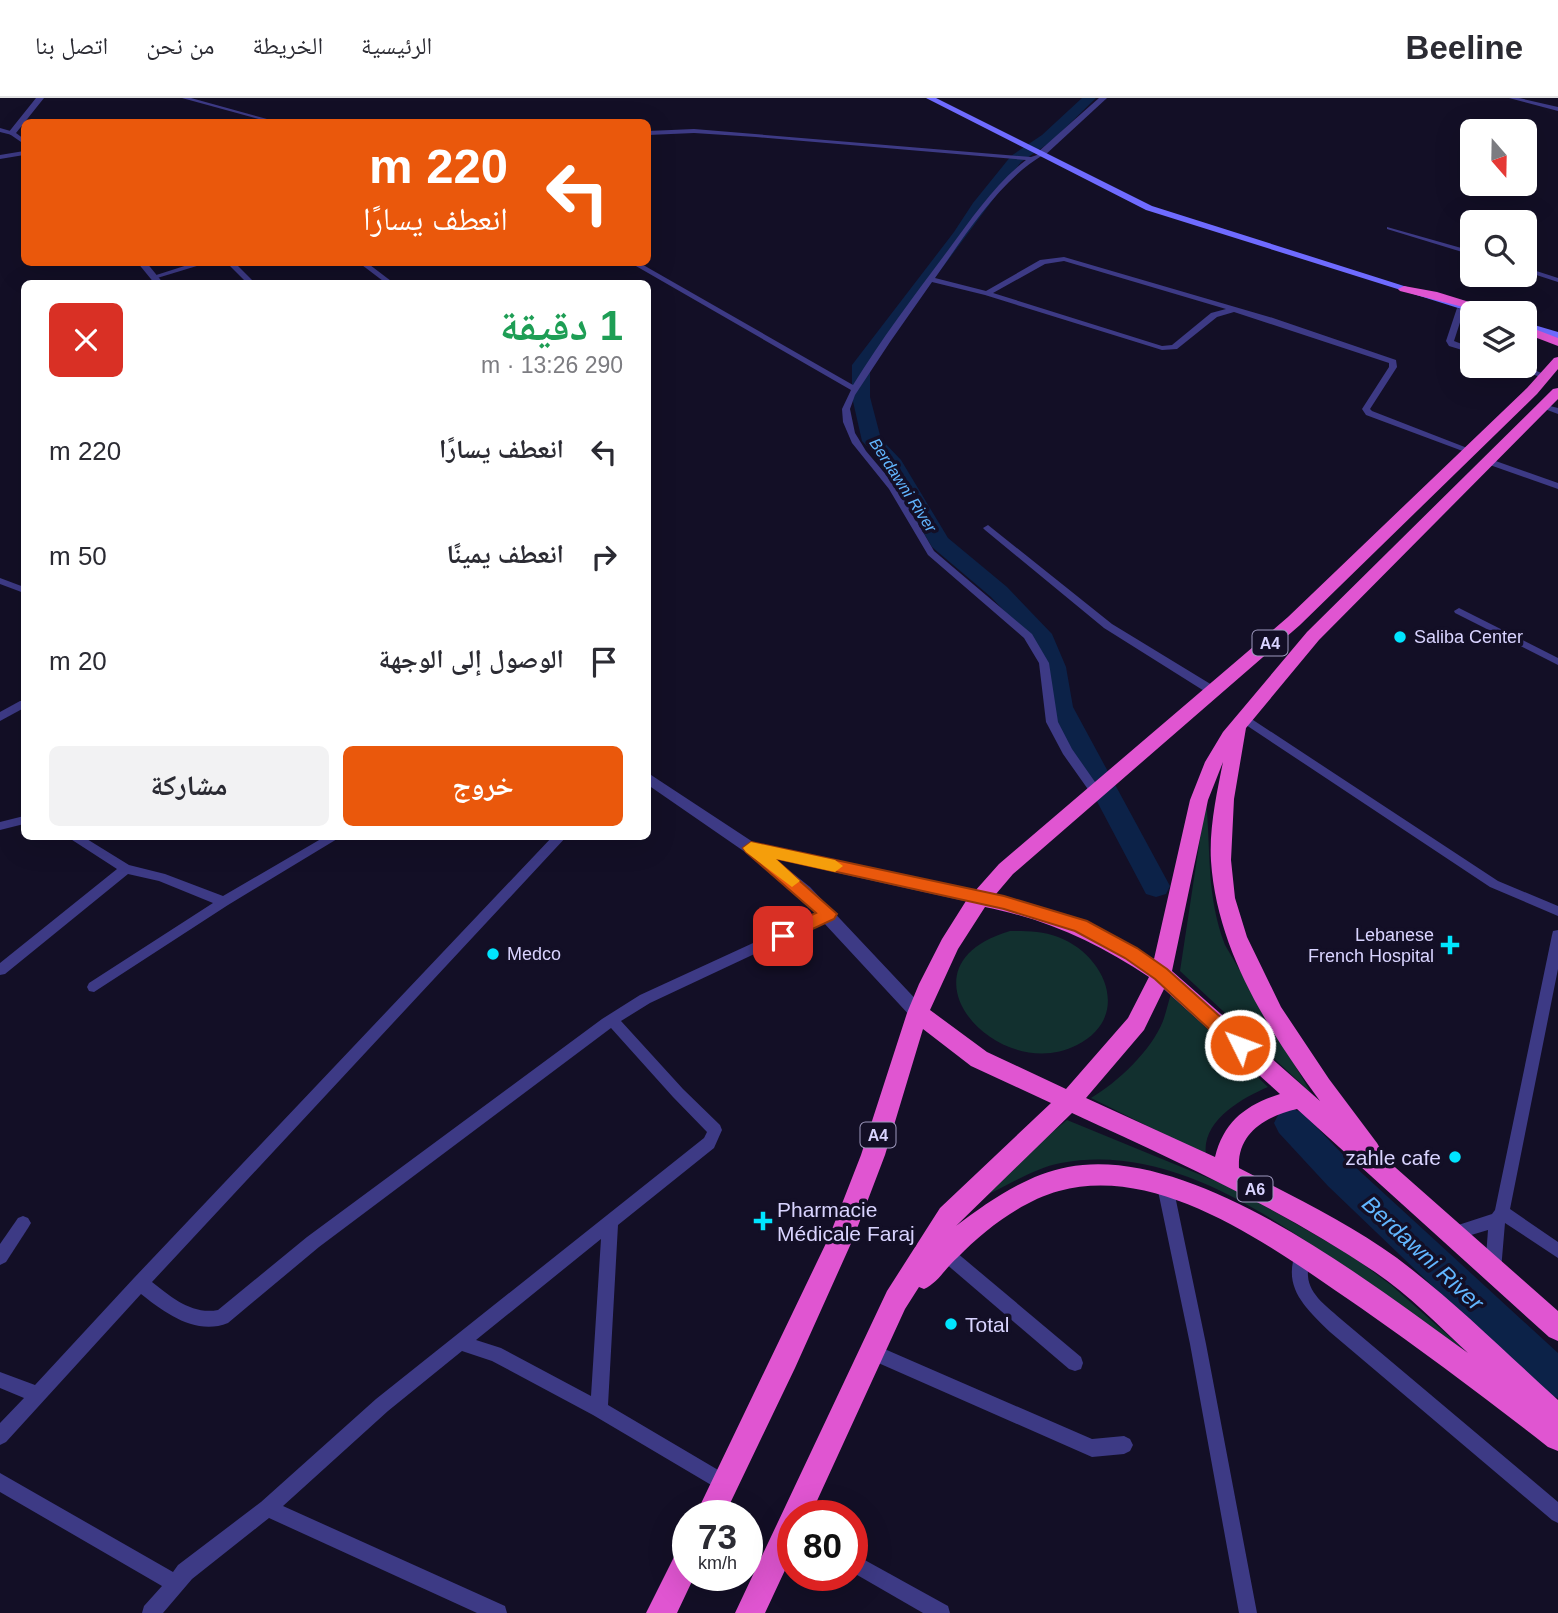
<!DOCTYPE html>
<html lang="ar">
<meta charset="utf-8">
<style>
body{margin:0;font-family:Arial,"Noto Naskh Arabic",sans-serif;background:#f2f2f3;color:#2b2b33;direction:rtl;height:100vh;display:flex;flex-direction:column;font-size:26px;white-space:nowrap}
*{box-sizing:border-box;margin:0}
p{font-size:23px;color:#7c7c81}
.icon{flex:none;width:38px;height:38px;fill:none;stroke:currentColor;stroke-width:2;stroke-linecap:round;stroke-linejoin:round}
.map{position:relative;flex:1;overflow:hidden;direction:ltr}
.sheet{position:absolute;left:21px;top:182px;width:630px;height:560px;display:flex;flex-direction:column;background:#fff;border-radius:10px;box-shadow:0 7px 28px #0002;direction:rtl}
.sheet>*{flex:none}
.top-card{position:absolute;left:21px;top:21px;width:630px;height:147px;border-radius:10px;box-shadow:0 7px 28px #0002;direction:rtl;background:#ea580c;color:#fff;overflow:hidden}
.needle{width:46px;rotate:160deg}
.controls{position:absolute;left:1460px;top:21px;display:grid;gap:14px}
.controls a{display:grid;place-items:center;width:77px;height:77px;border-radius:10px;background:#fff;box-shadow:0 7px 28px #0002;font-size:35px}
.speed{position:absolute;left:672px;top:1402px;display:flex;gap:14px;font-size:35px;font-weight:700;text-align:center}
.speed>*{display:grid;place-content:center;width:91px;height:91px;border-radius:50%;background:#fff;box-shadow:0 7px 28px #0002;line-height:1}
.speed small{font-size:18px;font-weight:400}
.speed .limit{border:10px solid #d22;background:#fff;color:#111}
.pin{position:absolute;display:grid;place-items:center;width:60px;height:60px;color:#fff;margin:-30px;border-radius:14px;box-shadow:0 4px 10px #0006}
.me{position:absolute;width:77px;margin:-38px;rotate:312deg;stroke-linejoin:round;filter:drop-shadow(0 0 5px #0008)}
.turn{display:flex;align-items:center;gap:24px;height:147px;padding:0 28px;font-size:32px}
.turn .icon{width:91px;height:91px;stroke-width:2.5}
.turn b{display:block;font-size:49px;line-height:60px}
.round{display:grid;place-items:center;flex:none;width:74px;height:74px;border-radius:10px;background:#f2f2f3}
.headline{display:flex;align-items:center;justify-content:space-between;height:119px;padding:0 28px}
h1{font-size:42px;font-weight:700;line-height:52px;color:#1e9e55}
.action{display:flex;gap:14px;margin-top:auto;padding:14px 28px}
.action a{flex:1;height:80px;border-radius:10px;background:#ea580c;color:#fff;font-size:28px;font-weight:700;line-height:80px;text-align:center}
.action a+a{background:#f2f2f3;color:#2b2b33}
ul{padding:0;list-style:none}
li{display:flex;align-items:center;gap:21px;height:105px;padding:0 28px}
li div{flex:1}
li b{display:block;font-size:26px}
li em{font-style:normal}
header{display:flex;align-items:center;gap:42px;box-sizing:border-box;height:98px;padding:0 35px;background:#fff;border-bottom:2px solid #e1e1e2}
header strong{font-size:33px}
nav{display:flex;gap:38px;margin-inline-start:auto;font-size:24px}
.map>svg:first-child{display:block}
.green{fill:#12302f}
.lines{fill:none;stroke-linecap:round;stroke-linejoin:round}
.river{fill:#0c2248;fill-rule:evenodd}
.minor{fill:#3d3a85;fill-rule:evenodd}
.tertiary{fill:#3d3a85;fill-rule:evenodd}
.secondary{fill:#6f6bff;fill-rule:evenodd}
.trunk{fill:#e055d1;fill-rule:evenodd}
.route{fill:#ea580c;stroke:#983908;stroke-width:2}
.slow{fill:#f59e0b}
.poi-dot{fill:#00e5ff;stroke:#130f26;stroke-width:2.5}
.labels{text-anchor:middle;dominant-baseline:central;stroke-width:7;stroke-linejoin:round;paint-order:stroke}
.far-water-label{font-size:16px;font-style:italic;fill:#62b6ff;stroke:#130f26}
.shield{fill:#130f26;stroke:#9e99be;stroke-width:2}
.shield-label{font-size:16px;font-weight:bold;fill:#d9d4ff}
.poi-label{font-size:18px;fill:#d9d4ff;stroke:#130f26;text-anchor:start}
.near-poi-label{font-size:21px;fill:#d9d4ff;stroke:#130f26;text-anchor:start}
.near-water-label{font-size:23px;font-style:italic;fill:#62b6ff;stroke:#130f26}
</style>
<header>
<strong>Beeline</strong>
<nav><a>الرئيسية</a><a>الخريطة</a><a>من نحن</a><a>اتصل بنا</a></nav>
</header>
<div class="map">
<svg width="1558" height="1515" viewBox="0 0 1558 1515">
<rect width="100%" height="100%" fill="#130f26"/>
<!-- green -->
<g class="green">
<path d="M1206,701C1211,753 1206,797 1225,847L1311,995L1180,873Z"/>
<path d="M1010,833C1026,833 1042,833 1058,839C1106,857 1132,919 1077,947C997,988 890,868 1010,833Z"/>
<path d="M1171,896L1268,989C1242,1000 1201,1023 1206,1057L1091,1000C1118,984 1151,953 1163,923C1166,915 1168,905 1171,896Z"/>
<path d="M1067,1022L1235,1091L1352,1158L1391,1187L1466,1253C1428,1227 1390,1201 1352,1175C1269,1117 1169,1045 1061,1065C1029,1071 1000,1094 968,1104Z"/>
</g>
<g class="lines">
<!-- river -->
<g class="river">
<path d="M1082,0H1096L1052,43L1021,64L870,267V299L881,341L901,362L948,440L1007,489L1052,536L1066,569L1073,609L1170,788L1166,796L1156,799L1146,796L1047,609L1042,569L1029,539L991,499L932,449L883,365L862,343L852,299V267L954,134L973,105L1011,58L1042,37Z"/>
<path d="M1291,1010L1303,1015L1352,1066L1558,1255V1300L1544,1295L1328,1088L1279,1035L1274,1025L1279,1015Z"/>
</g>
<!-- minor -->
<g class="minor">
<path d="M182,0H191L278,24H270Z"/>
<path d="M1509,0H1519L1558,9V13Z"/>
<path d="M0,30L14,34L15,35L12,37L0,34Z"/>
<path d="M694,31L1031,59L1043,55V57C999,83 964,139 935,180L986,193L1040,162L1064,159L1273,220L1396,262L1397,269L1370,311L1372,313L1475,353L1468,355L1366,317L1362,311L1389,269V265L1234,214L1217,219L1177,251L1162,252L985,197L932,184L890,244L855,297L850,311L855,335L866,353L898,391L934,453L1032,536L1049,565L1058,624L1072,651L1102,694L1096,698L1092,697L1063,656L1046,624L1039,565L1024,540L928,457L889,391L852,345L843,324L842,311L851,292L629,164H638L853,287C882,240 916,195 949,151C972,120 995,86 1026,62L756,39L694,35L648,37V33ZM1064,163L1226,211L1211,215L1172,247L1162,248L993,195L1045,166Z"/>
<path d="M24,53V57L0,61V57Z"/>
<path d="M1387,129L1472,153V157L1387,131Z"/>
<path d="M197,164H210L154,181L150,179Z"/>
<path d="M226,164H234L256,186H248Z"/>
<path d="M358,164H366L395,186H387Z"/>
<path d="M1524,169L1558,180V184L1524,173Z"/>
<path d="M1457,210L1464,212L1454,243L1472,250V255L1449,248L1446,243Z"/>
<path d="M1513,268H1524L1549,278L1542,280Z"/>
<path d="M1542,306L1558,310V316L1542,310Z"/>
<path d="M1490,361L1558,385V391L1487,366L1486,364Z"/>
<path d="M988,427L1112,526L1217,590L1218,593L1217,596H1209L1104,530L985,432L983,430Z"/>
<path d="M0,480L24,489V495L0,486Z"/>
<path d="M1459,510L1558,560V567L1455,515L1454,513Z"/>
<path d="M20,603H24V610L0,623V614Z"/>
<path d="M1244,616L1498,783L1558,808V818L1490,789L1240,623L1238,620L1240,617Z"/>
<path d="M24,718V726L0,732V724Z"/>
<path d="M66,738H82L129,767L165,776L223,798L326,738H342L228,807L94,894L89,893L87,889L89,885L213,805L159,783L128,776L5,876L0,877V865L117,771Z"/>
<path d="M553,738H567L152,1184C171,1199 192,1217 218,1212L307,1139L602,921L640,897L823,813H833L834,816L833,819L650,905L621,923L683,991L720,1027L722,1032L714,1050L618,1127L608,1307L730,1379L733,1385L730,1391L724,1394L718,1391L593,1317L492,1263L462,1253L388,1313L283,1408L505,1508L507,1515H477L269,1420L192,1481L163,1515H142L144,1508L162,1488L0,1394V1375L173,1474L178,1467L261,1404L376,1301L704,1040L707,1034L673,999L611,930L319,1149L228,1225C196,1238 165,1215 141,1196L6,1344L0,1347V1325L24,1300L0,1290V1274L35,1287L134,1180ZM601,1141L591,1298L501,1250L476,1242Z"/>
<path d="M1558,832V871L1510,1111L1558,1144V1160L1505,1125L1501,1172L1499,1177L1493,1180L1487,1177L1485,1172L1488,1132L1451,1143L1446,1141L1443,1136L1446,1131L1492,1116L1495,1112L1552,837L1553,833Z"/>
<path d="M1165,1081L1170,1083L1173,1088L1206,1246L1257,1515H1239L1190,1246L1157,1088L1160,1083Z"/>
<path d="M23,1118L28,1120L31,1125L28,1130L6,1164L0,1167V1146L18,1120Z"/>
<path d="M944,1147L950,1149L1081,1259L1083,1265L1081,1271L1075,1273L1069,1271L938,1159L936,1154L938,1149Z"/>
<path d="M1303,1148L1309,1151C1312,1160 1307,1169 1308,1178C1309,1197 1329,1210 1342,1222L1558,1404V1425L1552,1422L1330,1234C1305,1209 1281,1189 1297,1151Z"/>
<path d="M873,1246L1092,1341L1124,1338L1130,1341L1133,1347L1130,1353L1124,1356L1092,1359L867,1260L865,1254L867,1248Z"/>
<path d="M852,1455L948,1508L950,1515H923L852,1474Z"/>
</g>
<!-- tertiary -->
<g class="tertiary">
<path d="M36,0H44L16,35L24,41V46L8,35Z"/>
<path d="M1099,0H1107L1044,58H1038V54Z"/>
<path d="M137,164H146L164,186H155Z"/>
<path d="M648,675L756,746L984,796L986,800L984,804L978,806L775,761L810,789L924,910L927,915L924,920L918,922L912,920L798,797L745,754L648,687Z"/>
</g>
<!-- secondary -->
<g class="secondary">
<path d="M926,0H936L1152,108L1489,215H1474L1146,112Z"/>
<path d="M1524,224L1558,234V241L1524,231Z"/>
</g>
<!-- trunk -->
<g class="trunk">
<path d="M1404,188L1437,194L1505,215H1487L1400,193L1398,191Z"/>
<path d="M1524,227L1558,240V248L1524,235Z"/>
<path d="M1558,259V271L1537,296L1300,527L1013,776L996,796L1081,822L1154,861L1190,702L1205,664L1223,634L1307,534L1553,291L1558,290V301L1319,542L1246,630L1234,701L1231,762L1235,800L1247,839L1281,909L1329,981L1377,1045L1381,1052L1379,1055L1558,1213V1243L1549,1239L1297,1011C1266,1018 1237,1035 1239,1070C1292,1098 1349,1125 1397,1160C1454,1203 1505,1254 1558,1302V1353L1548,1349C1487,1301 1425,1255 1361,1210C1280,1155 1163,1064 1059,1093C1022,1103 984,1132 958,1159C946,1169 938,1185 924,1191L919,1189L905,1211L810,1418H793V1455L765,1515H735L887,1193L940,1110L1051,1005L971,968L923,931L885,1057L853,1141L795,1270L724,1418H695L829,1139L861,1057L907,915L919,886L942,841L971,795L975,793L999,766L1288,519L1527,290L1554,260ZM1223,664C1217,694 1209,730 1211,763C1217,853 1269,933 1320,1003L1172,873L1208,702ZM985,809C1046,821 1098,845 1149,879L1128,920L1066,991L987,954L930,912L958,851ZM1164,891L1280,996C1246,1007 1224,1023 1215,1059L1086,1000L1144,932ZM1072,1015C1176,1063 1280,1110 1375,1174C1409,1197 1439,1228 1468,1255C1370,1185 1194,1045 1068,1069C1026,1077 989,1103 956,1128Z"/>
<path d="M688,1447V1477H695L677,1515H646L678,1451Z"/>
</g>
</g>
<!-- route -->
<path class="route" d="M751,744L1004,798L1087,823L1137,850L1167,871L1246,942L1249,947L1246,953L1240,955L1233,953L1155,881L1125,860L1075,833L1004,811L774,760L837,816L834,821L789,842H777L774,838L777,833L816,815L746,754L743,750Z"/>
<!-- slow -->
<path class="slow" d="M751,744L835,762L843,768L835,774L776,761L800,783L792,789L746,754L743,750Z"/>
<!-- markers -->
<g class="poi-dot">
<circle cx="1400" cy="539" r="7"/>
<path d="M1446.5 836.5h7v7h7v7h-7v7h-7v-7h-7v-7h7z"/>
<circle cx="493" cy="856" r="7"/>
<circle cx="1455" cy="1059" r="7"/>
<path d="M759.5 1112.5h7v7h7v7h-7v7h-7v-7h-7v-7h7z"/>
<circle cx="951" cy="1226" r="7"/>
</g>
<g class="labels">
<!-- far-water labels -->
<g class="far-water-label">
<text transform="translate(903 387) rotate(57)">Berdawni River</text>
</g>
<!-- shield labels -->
<g class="shield">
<rect x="1252.5" y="532.5" width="35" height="25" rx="5"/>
<rect x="860.5" y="1024.5" width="35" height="25" rx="5"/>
<rect x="1237.5" y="1078.5" width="35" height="25" rx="5"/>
</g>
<g class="shield-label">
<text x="1270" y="545">A4</text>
<text x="878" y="1037">A4</text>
<text x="1255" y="1091">A6</text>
</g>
<!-- poi labels -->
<g class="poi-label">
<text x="1414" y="539">Saliba Center</text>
<text x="1434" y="837" text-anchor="end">Lebanese<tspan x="1434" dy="21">French Hospital</tspan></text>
<text x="507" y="856">Medco</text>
</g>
<!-- near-poi labels -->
<g class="near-poi-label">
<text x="1441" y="1059" text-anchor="end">zahle cafe</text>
<text x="777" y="1111">Pharmacie<tspan x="777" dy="24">Médicale Faraj</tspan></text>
<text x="965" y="1226">Total</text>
</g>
<!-- near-water labels -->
<g class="near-water-label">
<text transform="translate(1423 1155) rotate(43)">Berdawni River</text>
</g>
</g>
</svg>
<div class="controls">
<a><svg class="needle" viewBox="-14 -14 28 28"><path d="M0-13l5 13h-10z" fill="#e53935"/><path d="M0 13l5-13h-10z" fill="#7c7c81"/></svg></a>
<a><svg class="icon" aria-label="search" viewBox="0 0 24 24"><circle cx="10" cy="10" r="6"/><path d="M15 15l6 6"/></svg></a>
<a><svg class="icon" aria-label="layers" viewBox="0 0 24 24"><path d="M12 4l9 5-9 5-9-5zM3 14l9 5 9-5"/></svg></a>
</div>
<div class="speed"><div>73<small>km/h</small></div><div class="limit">80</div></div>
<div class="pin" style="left:783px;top:838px;background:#d93025"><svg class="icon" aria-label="arrive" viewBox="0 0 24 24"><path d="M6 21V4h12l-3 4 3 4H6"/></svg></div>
<svg class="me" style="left:1240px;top:947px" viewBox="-20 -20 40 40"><circle r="17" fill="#ea580c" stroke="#fff" stroke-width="3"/><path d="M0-11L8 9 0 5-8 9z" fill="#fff"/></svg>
<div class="top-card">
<div class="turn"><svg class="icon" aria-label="left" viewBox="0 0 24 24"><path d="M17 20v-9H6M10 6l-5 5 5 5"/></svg><div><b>220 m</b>انعطف يسارًا</div></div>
</div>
<section class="sheet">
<div class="headline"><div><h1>1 دقيقة</h1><p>290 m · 13:26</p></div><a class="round" style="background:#d93025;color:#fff"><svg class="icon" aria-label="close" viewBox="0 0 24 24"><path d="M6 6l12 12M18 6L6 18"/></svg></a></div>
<ul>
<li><svg class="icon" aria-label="left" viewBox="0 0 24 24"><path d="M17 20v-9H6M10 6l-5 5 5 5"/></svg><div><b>انعطف يسارًا</b></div><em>220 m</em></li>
<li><svg class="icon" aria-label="right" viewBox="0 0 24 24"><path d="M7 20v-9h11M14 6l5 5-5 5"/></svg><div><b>انعطف يمينًا</b></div><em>50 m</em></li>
<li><svg class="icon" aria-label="arrive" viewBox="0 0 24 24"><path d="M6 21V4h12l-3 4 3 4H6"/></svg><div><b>الوصول إلى الوجهة</b></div><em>20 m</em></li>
</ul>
<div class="action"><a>خروج</a><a>مشاركة</a></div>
</section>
</div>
